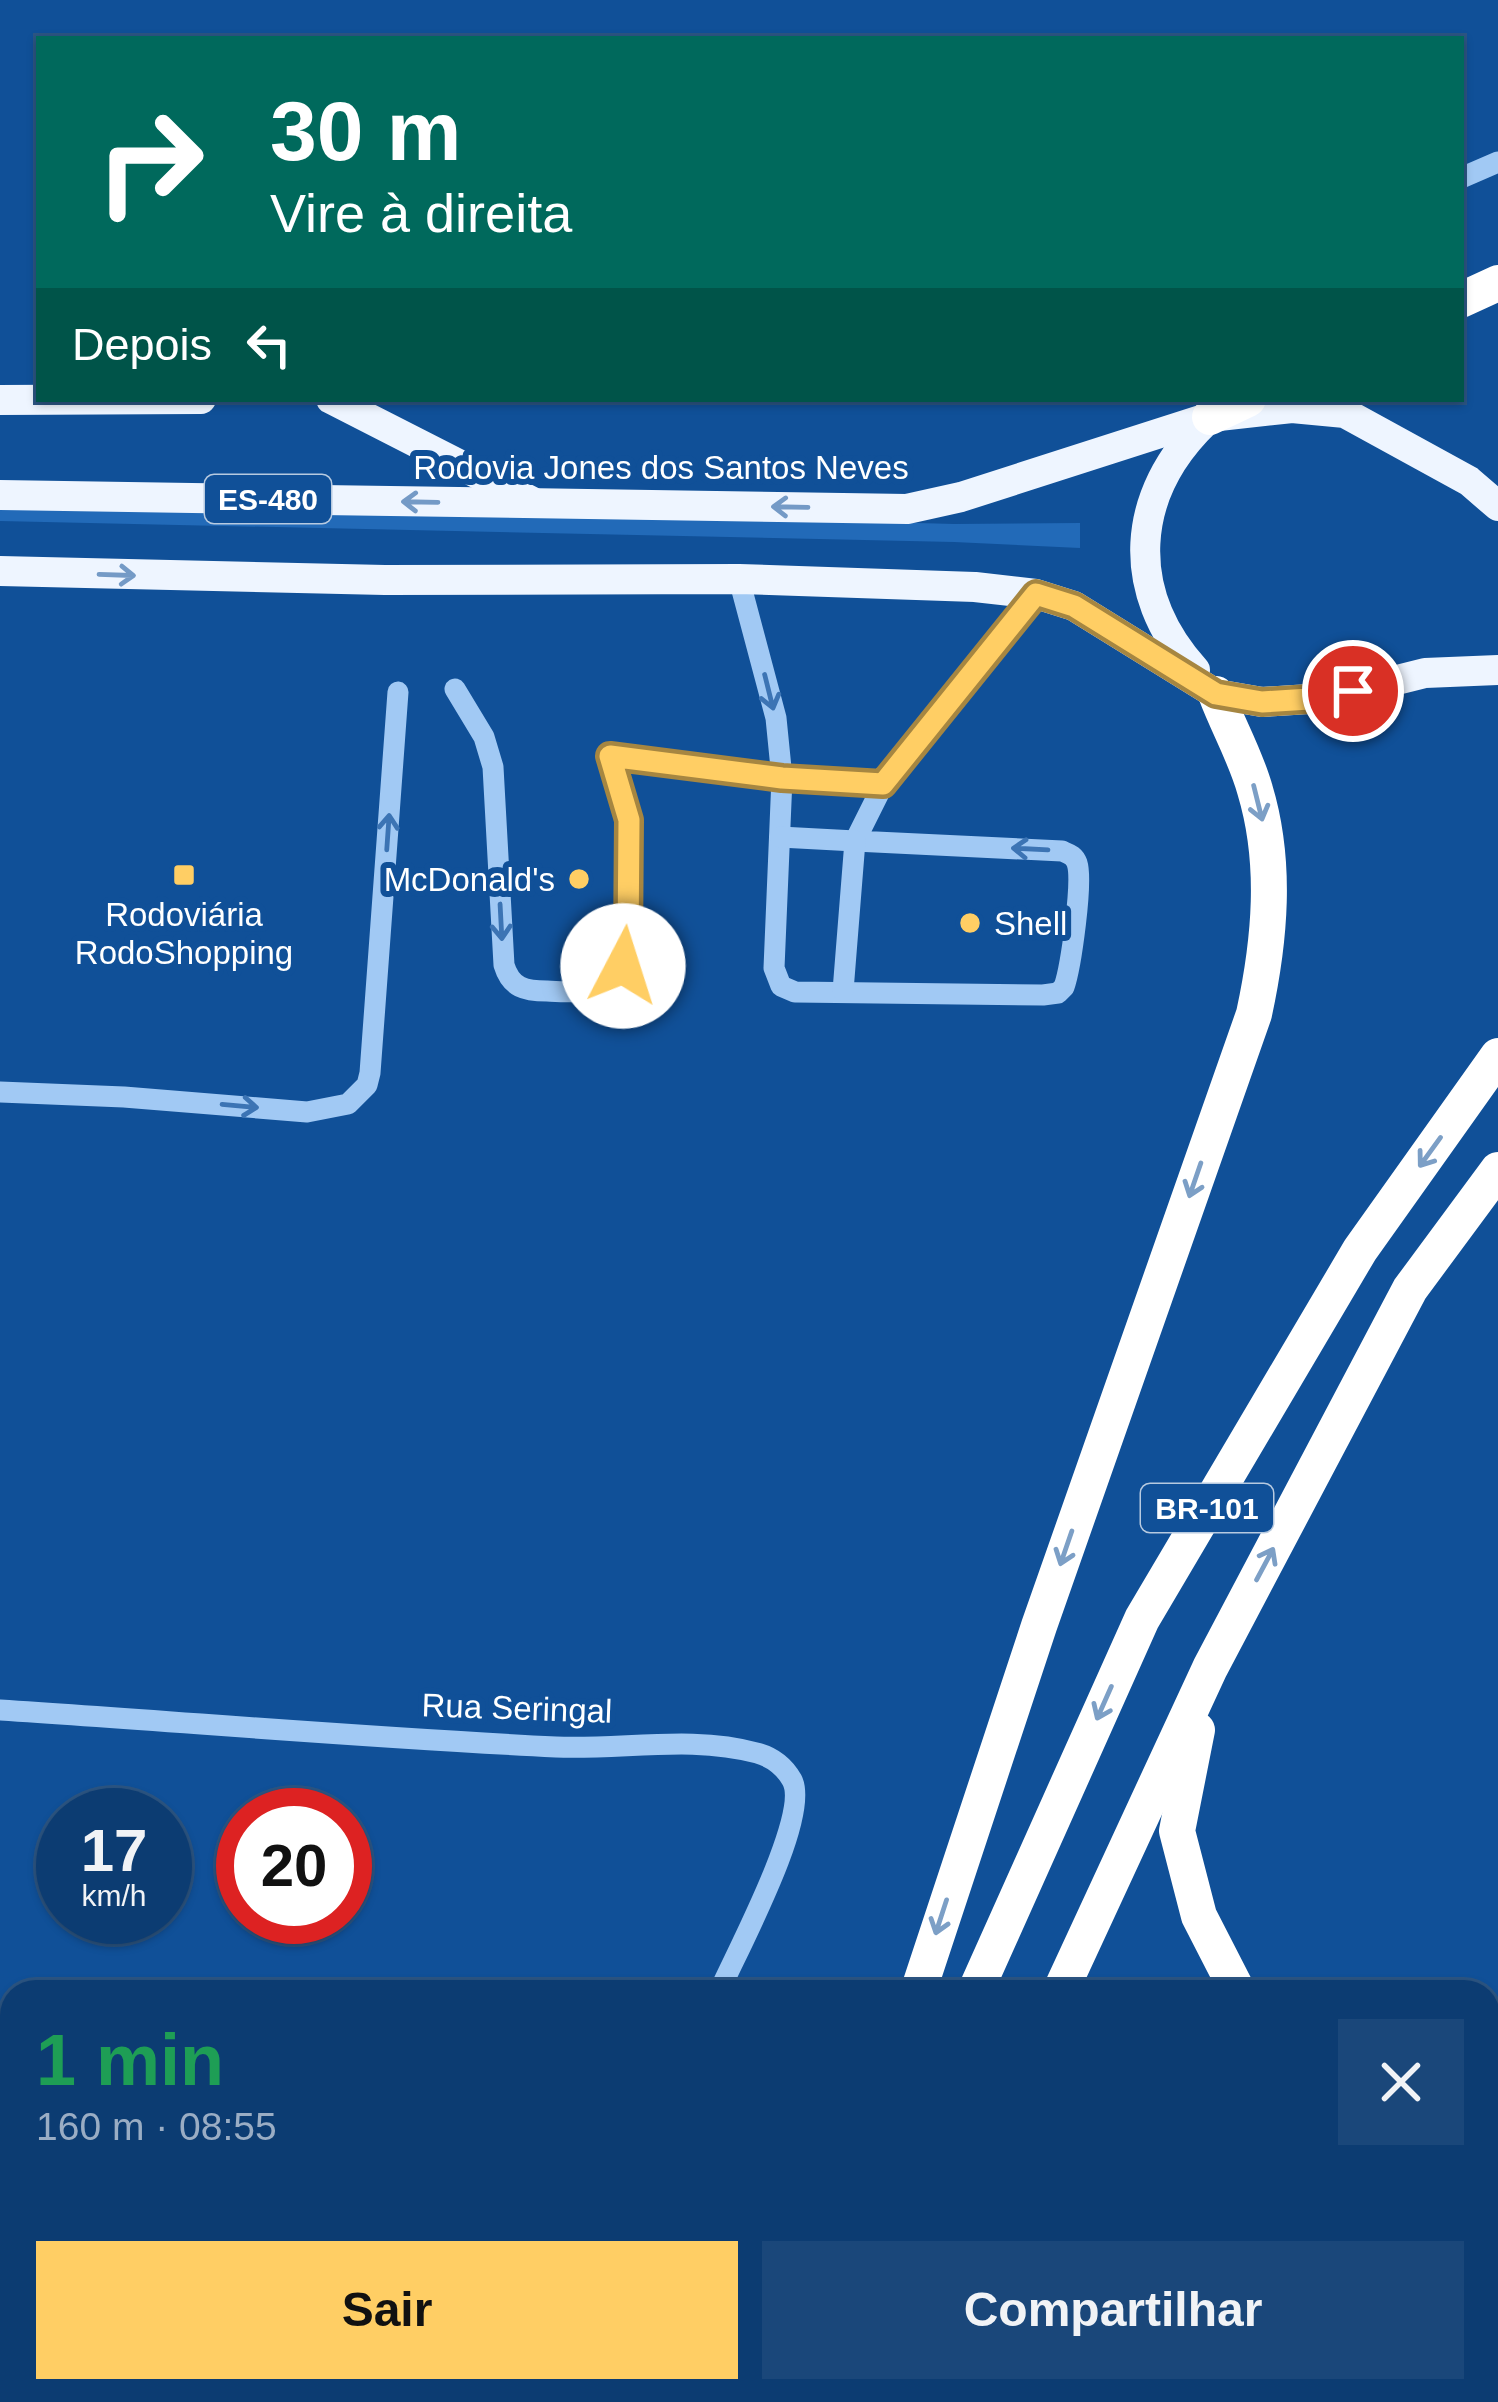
<!DOCTYPE html>
<html lang="pt">
<meta charset="utf-8">
<style>
body{margin:0;font-family:Helvetica,sans-serif;background:#1a477a;color:#f1f3f6;height:100vh;display:flex;flex-direction:column;font-size:45px;white-space:nowrap}
*{box-sizing:border-box;margin:0}
p{font-size:39px;color:#9aadc4}
.icon{flex:none;width:66px;height:66px;fill:none;stroke:currentColor;stroke-width:2;stroke-linecap:round;stroke-linejoin:round}
.map{position:relative;flex:1;overflow:hidden}
.details{position:absolute;left:0px;top:1980px;width:1500px;height:423px;display:flex;flex-direction:column;background:#0c3c72;border-radius:36px 36px 0 0;box-shadow:0 3px 9px #0004,0 0 0 3px #2c5684}
.details>*{flex:none}
.top-card{position:absolute;left:36px;top:36px;width:1428px;height:366px;border-radius:0px;box-shadow:0 3px 9px #0004,0 0 0 3px #2c5684;background:#00695c;color:#fff;overflow:hidden}
.speed{position:absolute;left:36px;top:1788px;display:flex;gap:24px;font-size:60px;font-weight:700;text-align:center}
.speed>*{display:grid;place-content:center;width:156px;height:156px;border-radius:50%;background:#0c3c72;box-shadow:0 3px 9px #0004,0 0 0 3px #2c5684;line-height:1}
.speed small{font-size:30px;font-weight:400}
.speed .limit{border:18px solid #d22;background:#fff;color:#111}
.pin{position:absolute;display:grid;place-items:center;width:102px;height:102px;color:#fff;margin:-51px;border:6px solid #fff;border-radius:50%;box-shadow:0 3px 12px #0007}
.me{position:absolute;width:132px;margin:-66px;rotate:5deg;stroke-linejoin:round;filter:drop-shadow(0 0 9px #0008)}
.turn{display:flex;align-items:center;gap:42px;height:252px;padding:0 36px;font-size:54px}
.turn .icon{width:156px;height:156px;stroke-width:2.5}
.turn b{display:block;font-size:84px;line-height:102px}
.then{display:flex;align-items:center;height:114px;padding:0 36px;background:#0003;gap:24px;font-size:45px}
.round{display:grid;place-items:center;flex:none;width:126px;height:126px;border-radius:0px;background:#1a477a}
.summary{display:flex;align-items:center;justify-content:space-between;height:204px;padding:0 36px}
h1{font-size:72px;font-weight:700;line-height:90px;color:#1e9e55}
.action{display:flex;gap:24px;margin-top:auto;padding:24px 36px}
.action a{flex:1;height:138px;border-radius:0px;background:#ffce64;color:#111;font-size:48px;font-weight:700;line-height:138px;text-align:center}
.action a+a{background:#1a477a;color:#f1f3f6}
.map>svg:first-child{display:block}
.green{fill:#226ab8}
.lines{fill:none;stroke-linecap:round;stroke-linejoin:round}
.minor{stroke:#a1c9f4;stroke-width:21}
.major{stroke:#eef5ff;stroke-width:30}
.highway{stroke:#fff;stroke-width:36}
.oneway{stroke:#749ac6}
.oneway2{stroke:#3c74b4}
.oneway3{stroke:#7c9fc6}
.route-casing{stroke:#a68641;stroke-width:30}
.route{stroke:#ffce64;stroke-width:21}
.poi-dot{fill:#ffce64;stroke:#105098;stroke-width:4.5}
.labels{text-anchor:middle;dominant-baseline:central;stroke-width:12;stroke-linejoin:round;paint-order:stroke}
.shield{fill:#105098;stroke:#b7cae0;stroke-width:3}
.shield-label{font-size:30px;font-weight:bold;fill:#fff}
.street-label{font-size:33px;fill:#fff;stroke:#105098}
.poi-label{font-size:33px;fill:#fff;stroke:#105098;text-anchor:end}
</style>
<div class="map">
<svg width="1498" height="2402" viewBox="0 0 1498 2402">
<rect width="100%" height="100%" fill="#105098"/>
<!-- green -->
<path class="green" d="M0,498L954,524L1080,523V548L954,542L0,521Z"/>
<g class="lines">
<!-- minor -->
<g class="minor">
<path d="M1461,178L1498,162"/>
<path d="M739,579L776,718L782,778L774,968L781,986L795,992L1043,995L1058,993L1064,987C1071,967 1083,881 1077,863C1074,855 1069,854 1062,851L855,841L883,785L1036,594"/>
<path d="M455,689L484,737L493,767L504,965C511,988 525,991 547,991C568,992 604,995 618,977C631,960 634,842 629,819C625,798 615,777 610,756L782,778L883,785"/>
<path d="M780,837L855,841L843,991"/>
<path d="M0,1092L124,1097L307,1112L348,1104L367,1085L370,1073L398,692"/>
<path d="M0,1710C185,1722 371,1738 556,1747C622,1750 692,1735 757,1753C772,1757 784,1766 792,1780C811,1815 736,1953 719,1992"/>
<path d="M0,2057L12,2062"/>
<path d="M657,2391L661,2402"/>
<path d="M138,2402L178,2391"/>
</g>
<!-- major -->
<g class="major">
<path d="M331,399L531,501"/>
<path d="M0,400L201,399"/>
<path d="M0,495L907,509L961,497L1210,417L1292,408L1345,413L1469,481L1498,506"/>
<path d="M0,571L385,580L739,579L975,587L1036,594L1074,606L1216,694L1262,702L1325,698L1425,673L1498,670"/>
<path d="M1195,670C1124,591 1130,494 1206,421"/>
<path d="M1488,2099L1498,2097"/>
<path d="M1488,2358L1498,2350"/>
<path d="M1132,2391L1142,2402"/>
<path d="M1431,2402L1446,2391"/>
</g>
<!-- highway -->
<g class="highway">
<path d="M1461,300L1498,283"/>
<path d="M1210,417L1248,399"/>
<path d="M1197,1730L1177,1831L1199,1916L1238,1992"/>
<path d="M918,1992L1039,1626L1254,1014C1270,940 1277,863 1255,790C1246,757 1228,726 1216,694"/>
<path d="M975,1992L1142,1619L1360,1250L1498,1056"/>
<path d="M1060,1992L1210,1668L1410,1289L1498,1170"/>
<path d="M801,2402L805,2391"/>
<path d="M885,2402L889,2391"/>
</g>
</g>
<!-- one-way arrows -->
<defs><path id="oneway-shaft" d="M-6 0H5M1.5-3L5.5 0L1.5 3" fill="none" stroke-width="1.6" stroke-linecap="round" stroke-linejoin="round" transform="scale(3)"/></defs>
<g class="oneway">
<use href="#oneway-shaft" transform="translate(420 502) rotate(-179)"/>
<use href="#oneway-shaft" transform="translate(790 507) rotate(-179)"/>
<use href="#oneway-shaft" transform="translate(117 575) rotate(2)"/>
</g>
<g class="oneway2">
<use href="#oneway-shaft" transform="translate(769 692) rotate(76)"/>
<use href="#oneway-shaft" transform="translate(388 832) rotate(-86)"/>
<use href="#oneway-shaft" transform="translate(1030 849) rotate(-177)"/>
<use href="#oneway-shaft" transform="translate(501 922) rotate(87)"/>
<use href="#oneway-shaft" transform="translate(240 1106) rotate(5)"/>
</g>
<g class="oneway3">
<use href="#oneway-shaft" transform="translate(1258 803) rotate(76)"/>
<use href="#oneway-shaft" transform="translate(1430 1152) rotate(126)"/>
<use href="#oneway-shaft" transform="translate(1195 1180) rotate(109)"/>
<use href="#oneway-shaft" transform="translate(1066 1548) rotate(109)"/>
<use href="#oneway-shaft" transform="translate(1265 1564) rotate(-62)"/>
<use href="#oneway-shaft" transform="translate(1104 1703) rotate(114)"/>
<use href="#oneway-shaft" transform="translate(941 1917) rotate(108)"/>
</g>
<g class="lines">
<!-- route casing -->
<g class="route-casing">
<path id="route" d="M623,966L628,946L629,820L610,756L782,778L883,784L1036,594L1074,606L1216,694L1262,702L1325,698L1353,691"/>
</g>
<!-- route -->
<use href="#route" class="route"/>
</g>
<!-- markers -->
<g class="poi-dot">
<rect x="172" y="863" width="24" height="24" rx="6"/>
<circle cx="579" cy="879" r="12"/>
<circle cx="970" cy="923" r="12"/>
</g>
<g class="labels">
<!-- shield labels -->
<g class="shield">
<rect x="205" y="475" width="126" height="48" rx="9"/>
<rect x="1141" y="1484" width="132" height="48" rx="9"/>
</g>
<g class="shield-label">
<text x="268" y="499">ES-480</text>
<text x="1207" y="1508">BR-101</text>
</g>
<!-- street labels -->
<g class="street-label">
<text x="661" y="467">Rodovia Jones dos Santos Neves</text>
<text transform="translate(517 1708) rotate(2)">Rua Seringal</text>
</g>
<!-- poi labels -->
<g class="poi-label">
<text x="555" y="879">McDonald's</text>
<text x="184" y="914" text-anchor="middle">Rodoviária<tspan x="184" dy="38">RodoShopping</tspan></text>
<text x="994" y="923" text-anchor="start">Shell</text>
</g>
</g>
</svg>
<div class="speed"><div>17<small>km/h</small></div><div class="limit">20</div></div>
<div class="pin" style="left:1353px;top:691px;background:#d93025"><svg class="icon" aria-label="arrive" viewBox="0 0 24 24"><path d="M6 21V4h12l-3 4 3 4H6"/></svg></div>
<svg class="me" style="left:623px;top:966px" viewBox="-20 -20 40 40"><circle r="19" fill="#fff"/><path d="M0-13L10 11 0 6-10 11z" fill="#ffce64"/></svg>
<div class="top-card">
<div class="turn"><svg class="icon" aria-label="right" viewBox="0 0 24 24"><path d="M7 20v-9h11M14 6l5 5-5 5"/></svg><div><b>30 m</b>Vire à direita</div></div>
<div class="then">Depois<svg class="icon" aria-label="left" viewBox="0 0 24 24"><path d="M17 20v-9H6M10 6l-5 5 5 5"/></svg></div>
</div>
<section class="details">
<div class="summary"><div><h1>1 min</h1><p>160 m · 08:55</p></div><a class="round"><svg class="icon" aria-label="close" viewBox="0 0 24 24"><path d="M6 6l12 12M18 6L6 18"/></svg></a></div>
<div class="action"><a>Sair</a><a>Compartilhar</a></div>
</section>
</div>
